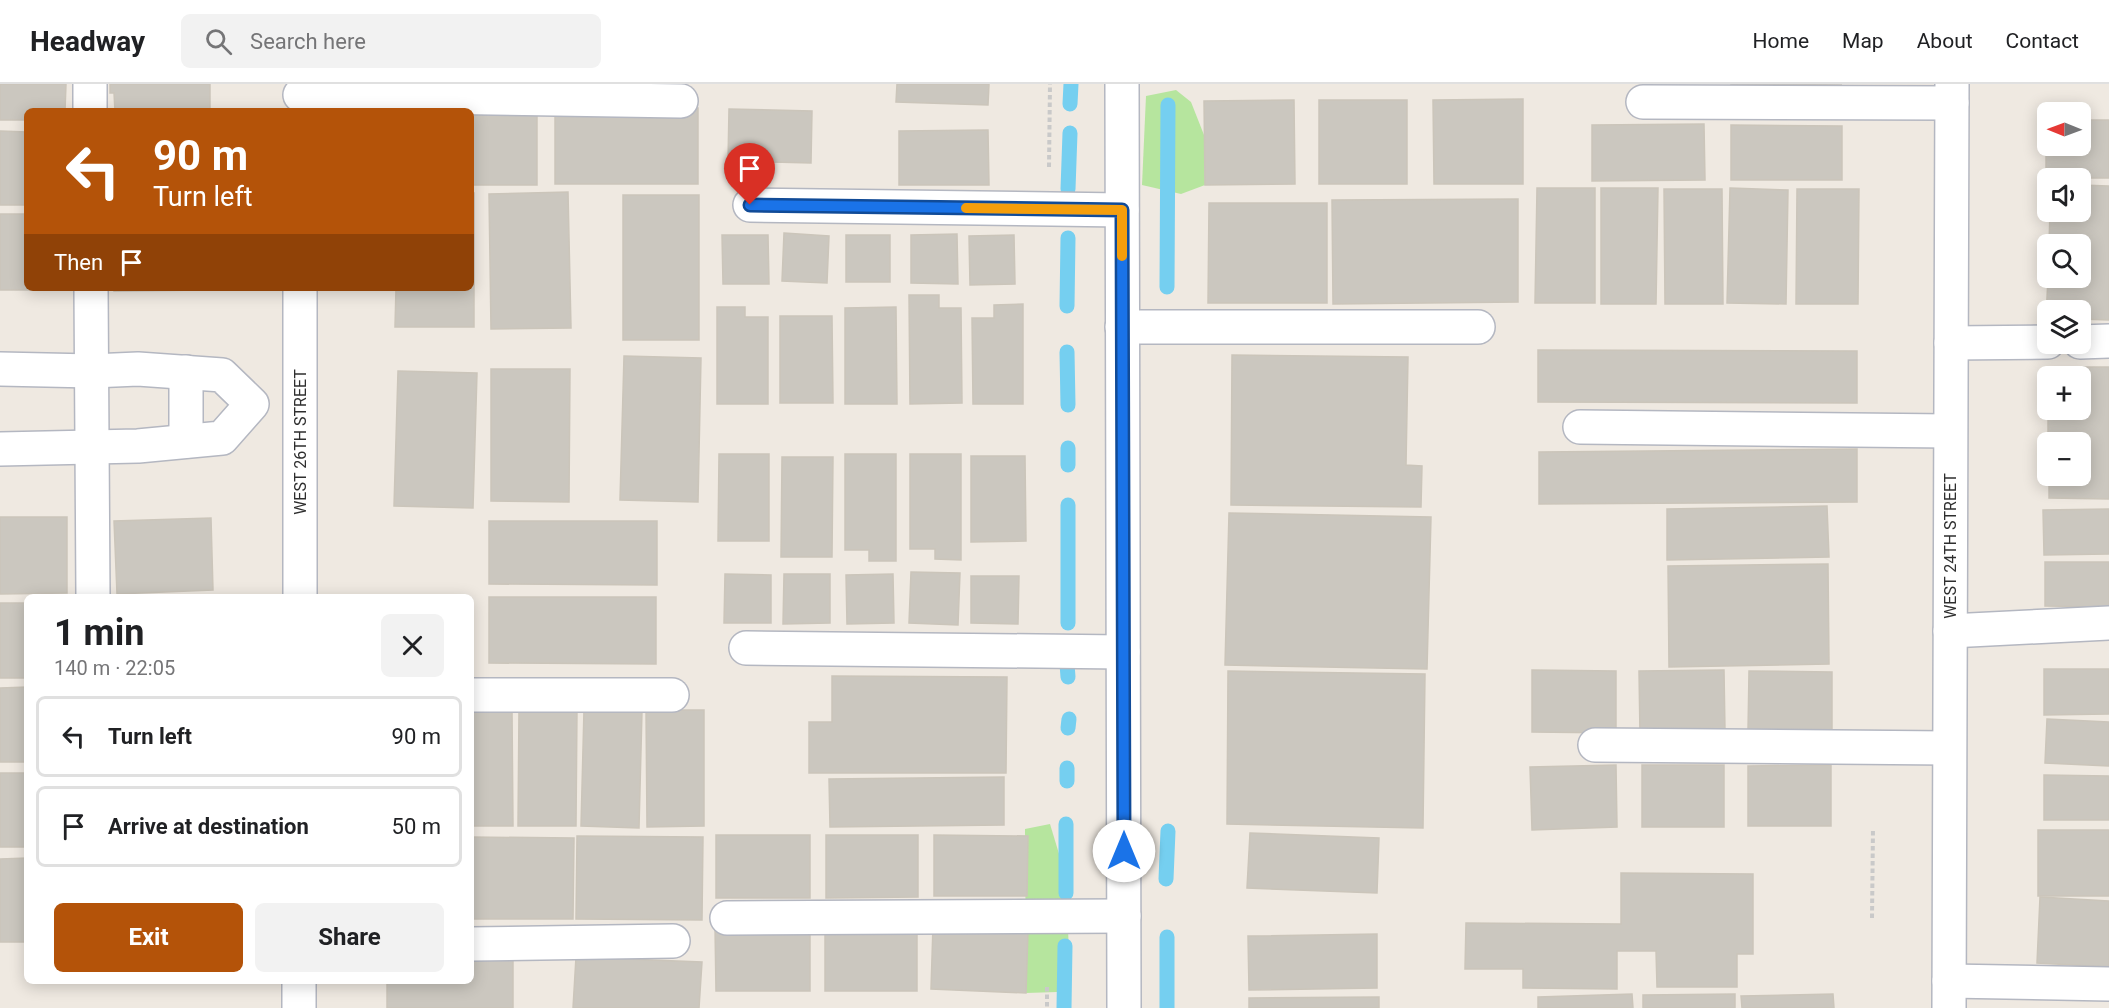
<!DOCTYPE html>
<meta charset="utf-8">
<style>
body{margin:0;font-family:Roboto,sans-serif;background:#f2f2f2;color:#202124;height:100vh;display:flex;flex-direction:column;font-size:22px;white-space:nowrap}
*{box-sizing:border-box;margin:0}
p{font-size:20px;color:#757577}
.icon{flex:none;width:33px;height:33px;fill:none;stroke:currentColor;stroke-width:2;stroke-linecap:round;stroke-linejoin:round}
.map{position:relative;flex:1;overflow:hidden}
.drawer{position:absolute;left:24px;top:510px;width:450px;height:390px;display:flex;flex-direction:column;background:#fff;border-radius:9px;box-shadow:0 3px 15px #0003}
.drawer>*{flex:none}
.guide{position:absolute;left:24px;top:24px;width:450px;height:183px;border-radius:9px;box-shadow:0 3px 15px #0003;background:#b45309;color:#fff;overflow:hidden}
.needle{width:39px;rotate:271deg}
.fabs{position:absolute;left:2037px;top:18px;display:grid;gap:12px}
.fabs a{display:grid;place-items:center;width:54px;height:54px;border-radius:9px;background:#fff;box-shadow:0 3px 15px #0003;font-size:30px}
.pin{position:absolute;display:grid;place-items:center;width:51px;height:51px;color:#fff;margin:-62px -26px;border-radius:50% 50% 50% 0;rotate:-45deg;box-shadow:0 0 6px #0007}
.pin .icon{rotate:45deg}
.me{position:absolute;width:66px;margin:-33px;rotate:0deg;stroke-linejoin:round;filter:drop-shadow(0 0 4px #0008)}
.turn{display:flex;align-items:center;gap:21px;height:126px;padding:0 30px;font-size:27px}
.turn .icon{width:78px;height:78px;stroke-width:2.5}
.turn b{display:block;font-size:42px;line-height:51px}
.then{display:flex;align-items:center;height:57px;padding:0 30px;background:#0003;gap:12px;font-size:22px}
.round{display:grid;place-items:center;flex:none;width:63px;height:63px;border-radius:9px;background:#f2f2f2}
.overview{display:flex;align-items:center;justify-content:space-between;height:102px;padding:0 30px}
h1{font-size:36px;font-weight:700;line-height:45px}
.action{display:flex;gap:12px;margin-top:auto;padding:12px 30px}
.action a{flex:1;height:69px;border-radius:9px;background:#b45309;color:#fff;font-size:24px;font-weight:700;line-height:69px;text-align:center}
.action a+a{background:#f2f2f2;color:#202124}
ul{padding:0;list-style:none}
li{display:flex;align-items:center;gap:18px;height:81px;margin:0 12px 9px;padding:0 18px;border:3px solid #e0e0e0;border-radius:9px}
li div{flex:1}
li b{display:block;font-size:22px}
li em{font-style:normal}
header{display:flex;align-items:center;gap:36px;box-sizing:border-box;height:84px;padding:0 30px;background:#fff;border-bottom:2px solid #e0e0e0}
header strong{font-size:28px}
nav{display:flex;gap:33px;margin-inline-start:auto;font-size:21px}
.search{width:420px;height:54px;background:#f2f2f2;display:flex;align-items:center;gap:15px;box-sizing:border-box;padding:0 21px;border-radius:9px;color:#757577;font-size:22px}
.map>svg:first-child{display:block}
.green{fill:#b6e59e}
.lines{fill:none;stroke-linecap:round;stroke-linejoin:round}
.stream{stroke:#75cff0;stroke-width:15}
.building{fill:#cbc7bf;stroke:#cbc5ba;stroke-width:1.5}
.minor-casing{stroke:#b4b7c1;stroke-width:36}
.path{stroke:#c9c9c9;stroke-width:4;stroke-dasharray:4.5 3;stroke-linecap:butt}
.minor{stroke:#fff;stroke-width:33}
.route-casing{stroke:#114b97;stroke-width:15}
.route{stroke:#1a73e8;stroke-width:10}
.slow{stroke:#f59e0b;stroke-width:10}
.labels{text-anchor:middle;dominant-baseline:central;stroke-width:5;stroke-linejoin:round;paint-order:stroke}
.street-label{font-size:16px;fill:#2e2e2e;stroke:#fff}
</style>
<header>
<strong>Headway</strong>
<div class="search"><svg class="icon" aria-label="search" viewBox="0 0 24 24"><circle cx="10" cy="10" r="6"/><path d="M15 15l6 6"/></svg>Search here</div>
<nav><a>Home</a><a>Map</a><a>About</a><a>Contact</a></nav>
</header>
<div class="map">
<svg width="2109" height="924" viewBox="0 0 2109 924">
<rect width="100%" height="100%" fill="#efe9e1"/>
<!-- green -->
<g class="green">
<path d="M1176,6L1191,18L1204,51L1205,101L1181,110L1142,101L1146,12Z"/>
<path d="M1050,740L1066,793L1068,843L1069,875L1057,908L1026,909L1025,745Z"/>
</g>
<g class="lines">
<!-- stream -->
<g class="stream">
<path d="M1070,20L1071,0"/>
<path d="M1068,105L1070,49"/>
<path d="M1167,203L1168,21"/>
<path d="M1067,222L1068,154"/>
<path d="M1067,268L1068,321"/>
<path d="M1068,381V364"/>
<path d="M1068,539V421"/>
<path d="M1067,580L1068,593"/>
<path d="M1068,644L1069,635"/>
<path d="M1067,697V684"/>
<path d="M1066,740V809"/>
<path d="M1166,795L1168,747"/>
<path d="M1167,853V924"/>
<path d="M1064,924L1065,862"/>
</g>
</g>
<!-- building -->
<g class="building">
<path d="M0,0H66L65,27H27V36H0Z"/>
<path d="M110,0H210V27H115L114,9H110Z"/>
<path d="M897,0H989L988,21L896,18Z"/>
<path d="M1731,0H1842L1731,1Z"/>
<path d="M1523,15V100H1434L1433,16Z"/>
<path d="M1294,16L1295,100L1205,101L1204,17Z"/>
<rect x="1319" y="16" width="88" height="84"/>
<rect x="555" y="24" width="143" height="76"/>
<path d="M537,25V101H471V27Z"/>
<path d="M729,25L812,27L811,79L728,77Z"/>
<path d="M2046,36H2048V62H2080V36H2109V94H2046Z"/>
<path d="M1704,40L1705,96L1592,97V41Z"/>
<path d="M1731,41L1842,42V96H1731Z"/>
<path d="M988,46L989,101H899V47Z"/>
<path d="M0,47L27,48V121H0Z"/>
<path d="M2080,101L2109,102V236L2080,235V226H2048L2046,233L2048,194H2080V160H2049L2050,128H2080Z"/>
<path d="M1537,104H1595V219H1535Z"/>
<path d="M1601,104H1658L1656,220H1601Z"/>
<path d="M1730,104L1788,106L1786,220L1727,219Z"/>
<path d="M1664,105H1722L1723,220H1665Z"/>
<path d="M1797,105H1859L1858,220H1796Z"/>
<path d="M568,108L571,244L491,245L489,110Z"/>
<path d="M471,109H474V243H395L396,204H471Z"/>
<rect x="623" y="111" width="76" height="145"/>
<path d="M1518,115V218L1333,220L1332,116Z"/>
<path d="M1209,119H1327V219H1208Z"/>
<path d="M0,130H27V204H64V206H0Z"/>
<path d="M784,149L829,152L827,199L782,197Z"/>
<path d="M957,150L958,200L911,199V151Z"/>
<path d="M722,151H768L769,200H723Z"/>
<rect x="846" y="151" width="44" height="47"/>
<path d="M1014,151L1015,200L970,201L969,152Z"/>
<path d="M114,204H209V206L114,207Z"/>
<path d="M909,211H939V224H961L962,319L910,320Z"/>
<path d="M1023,220V320H973L972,234H994V221Z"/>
<path d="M717,223H745V233H768V320H717Z"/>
<path d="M896,223L897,320H845V224Z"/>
<path d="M780,232H832L833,319H780Z"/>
<path d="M1538,266L1857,267V319L1538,318Z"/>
<path d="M1232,271L1408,273L1406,381L1422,382L1421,423L1231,421Z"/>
<path d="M624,272L701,274L698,418L620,416Z"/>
<path d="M2048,283H2109V415L2049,414V392H2080V358H2048V326H2080V292H2048Z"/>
<path d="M491,285H570L569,418L491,417Z"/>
<path d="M398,287L477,289L473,424L394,422Z"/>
<path d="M1857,365V418L1539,420V368Z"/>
<path d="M719,370H769V457H718Z"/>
<path d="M845,370H896V477H869V466H845Z"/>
<path d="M910,370H961V476L935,475V465H910Z"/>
<path d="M971,372H1025L1026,457L971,458Z"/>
<path d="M782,373H833L832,473H781Z"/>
<path d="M1827,422L1829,473L1667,476V425Z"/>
<path d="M2109,425V470L2044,471L2043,426Z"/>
<path d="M1229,429L1431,433L1427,585L1225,581Z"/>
<path d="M0,433H67V509L0,510Z"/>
<path d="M211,434L213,506L117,510L114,437Z"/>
<path d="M489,437H657V501L489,500Z"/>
<path d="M2045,478H2109V523L2045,522Z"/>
<path d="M1828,480L1829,580L1669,583L1668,482Z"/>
<path d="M911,488L960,489L958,541L909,539Z"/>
<path d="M725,490L771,491V539H724Z"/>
<path d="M784,490H830V539L783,540Z"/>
<path d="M893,490L894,539L847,540L846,491Z"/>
<path d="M971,492H1019L1018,540L971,539Z"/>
<path d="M489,513H656V580L489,579Z"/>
<rect x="0" y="519" width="27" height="75"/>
<path d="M2044,585H2109V630L2044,631Z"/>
<path d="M1532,586L1616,587V649L1532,648Z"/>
<path d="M1724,586L1725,648L1640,650L1639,587Z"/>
<path d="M1228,587L1425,590L1423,744L1227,740Z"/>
<path d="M1749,587L1832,588V647H1748Z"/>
<path d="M832,592L1007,593L1006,689H809V638H832Z"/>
<path d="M27,603V678H0V604Z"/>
<path d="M471,625H512L513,742H471Z"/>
<path d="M519,625H577L576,742H518Z"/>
<path d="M584,626L642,627L639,744L581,742Z"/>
<path d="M646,626H704V742L647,743Z"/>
<path d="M2047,635L2109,638V682L2045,679Z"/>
<path d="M1616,681L1617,743L1532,746L1530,683Z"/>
<rect x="1642" y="681" width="82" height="62"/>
<path d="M1831,681V742H1748V682Z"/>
<rect x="0" y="689" width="27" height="74"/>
<path d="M2044,691L2109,692V736H2044Z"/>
<path d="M1004,693V741L830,743L829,695Z"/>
<rect x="2038" y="746" width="71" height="66"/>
<path d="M1250,749L1379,754L1377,809L1247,804Z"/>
<rect x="716" y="751" width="94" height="63"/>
<path d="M826,751H918V813L826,814Z"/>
<path d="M934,751L1028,752L1027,812H934Z"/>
<path d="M577,752L703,753L702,836L576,835Z"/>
<path d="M471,753L574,754L573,835H471Z"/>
<path d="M27,774V858H0V775Z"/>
<path d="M1621,789L1753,790V870H1737V903H1657L1656,867H1617V905L1523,904V885H1465L1466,839L1621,840Z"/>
<path d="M2040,813L2109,817V883L2037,879Z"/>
<path d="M933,842L1028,847L1026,909L931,905Z"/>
<path d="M715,843H810V907H716Z"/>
<rect x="825" y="844" width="92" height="63"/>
<path d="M1377,850V904L1249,906L1248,852Z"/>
<path d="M576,873L702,878L699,924H573Z"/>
<path d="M513,874V924H387V897H471V875Z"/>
<path d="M1632,910L1633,924H1538V913Z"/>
<path d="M1735,910V924H1643V911Z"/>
<path d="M1833,910L1834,924H1742L1741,912Z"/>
<path d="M1379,913V924H1249V914Z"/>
</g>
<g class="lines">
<!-- minor casing -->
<g class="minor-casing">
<g id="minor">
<path d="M90,0V27"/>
<path d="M1122,0L1124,924"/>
<path d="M300,11L681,17"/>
<path d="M1643,18L1952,19"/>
<path d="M750,121L1122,126"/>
<path d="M91,204L93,513"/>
<path d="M1122,243H1478"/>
<path d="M2080,258L2109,257"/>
<path d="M1951,259L2048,258"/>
<path d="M0,285L92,287L138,285L222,291L252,320L222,354L138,362L0,365"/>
<path d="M1580,343L1950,347"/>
<path d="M186,357V288"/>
<path d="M300,513V204"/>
<path d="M1950,547L2109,539"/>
<path d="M746,564L1123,568"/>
<path d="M471,611H672"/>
<path d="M1595,661L1949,664"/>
<path d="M727,834L1124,832"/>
<path d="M471,860L673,857"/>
<path d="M1949,897L2109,900"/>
<path d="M299,924V897"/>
<path d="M1949,924L1952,0"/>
</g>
</g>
<!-- path -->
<g class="path">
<path d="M1049,83L1050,0"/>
<path d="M1872,834L1873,744"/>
<path d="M1047,903V924"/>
</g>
<!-- minor -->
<use href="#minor" class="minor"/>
</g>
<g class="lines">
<!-- route casing -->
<g class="route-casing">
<path id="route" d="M750,121L1122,126L1124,767"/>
</g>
<!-- route -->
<use href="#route" class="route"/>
<!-- slow -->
<path class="slow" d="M966,124L1122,126V172"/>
</g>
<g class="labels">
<!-- street labels -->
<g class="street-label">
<text transform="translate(300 358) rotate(-90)">WEST 26TH STREET</text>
<text transform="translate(1950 462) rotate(-90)">WEST 24TH STREET</text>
</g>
</g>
</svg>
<div class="fabs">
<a><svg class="needle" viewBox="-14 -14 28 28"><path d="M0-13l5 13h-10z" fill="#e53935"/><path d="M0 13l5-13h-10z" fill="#757577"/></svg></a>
<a><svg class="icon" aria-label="sound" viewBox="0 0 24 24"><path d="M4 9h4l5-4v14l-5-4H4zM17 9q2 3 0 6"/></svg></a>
<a><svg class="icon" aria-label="search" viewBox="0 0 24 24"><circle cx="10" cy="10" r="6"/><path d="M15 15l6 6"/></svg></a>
<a><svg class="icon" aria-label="layers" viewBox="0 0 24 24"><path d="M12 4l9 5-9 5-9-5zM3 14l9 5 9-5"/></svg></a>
<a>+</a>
<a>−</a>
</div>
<div class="pin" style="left:750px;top:121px;background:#d93025"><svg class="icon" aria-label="arrive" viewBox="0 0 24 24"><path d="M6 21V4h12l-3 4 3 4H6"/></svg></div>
<svg class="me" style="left:1124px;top:767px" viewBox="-20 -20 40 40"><circle r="19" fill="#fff"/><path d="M0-13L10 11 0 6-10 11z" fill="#1a73e8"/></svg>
<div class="guide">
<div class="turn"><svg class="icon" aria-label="left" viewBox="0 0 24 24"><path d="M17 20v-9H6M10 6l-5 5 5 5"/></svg><div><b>90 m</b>Turn left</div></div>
<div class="then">Then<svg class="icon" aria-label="arrive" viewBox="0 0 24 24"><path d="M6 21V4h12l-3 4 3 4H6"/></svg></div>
</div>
<section class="drawer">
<div class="overview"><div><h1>1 min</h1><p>140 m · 22:05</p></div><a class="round"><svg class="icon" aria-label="close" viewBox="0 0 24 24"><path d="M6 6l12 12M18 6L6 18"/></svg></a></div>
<ul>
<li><svg class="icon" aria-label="left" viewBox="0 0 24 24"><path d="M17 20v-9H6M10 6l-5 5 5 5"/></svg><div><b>Turn left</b></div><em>90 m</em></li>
<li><svg class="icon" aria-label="arrive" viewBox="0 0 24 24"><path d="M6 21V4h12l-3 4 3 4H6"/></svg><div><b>Arrive at destination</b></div><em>50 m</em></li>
</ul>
<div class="action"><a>Exit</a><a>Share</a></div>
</section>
</div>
